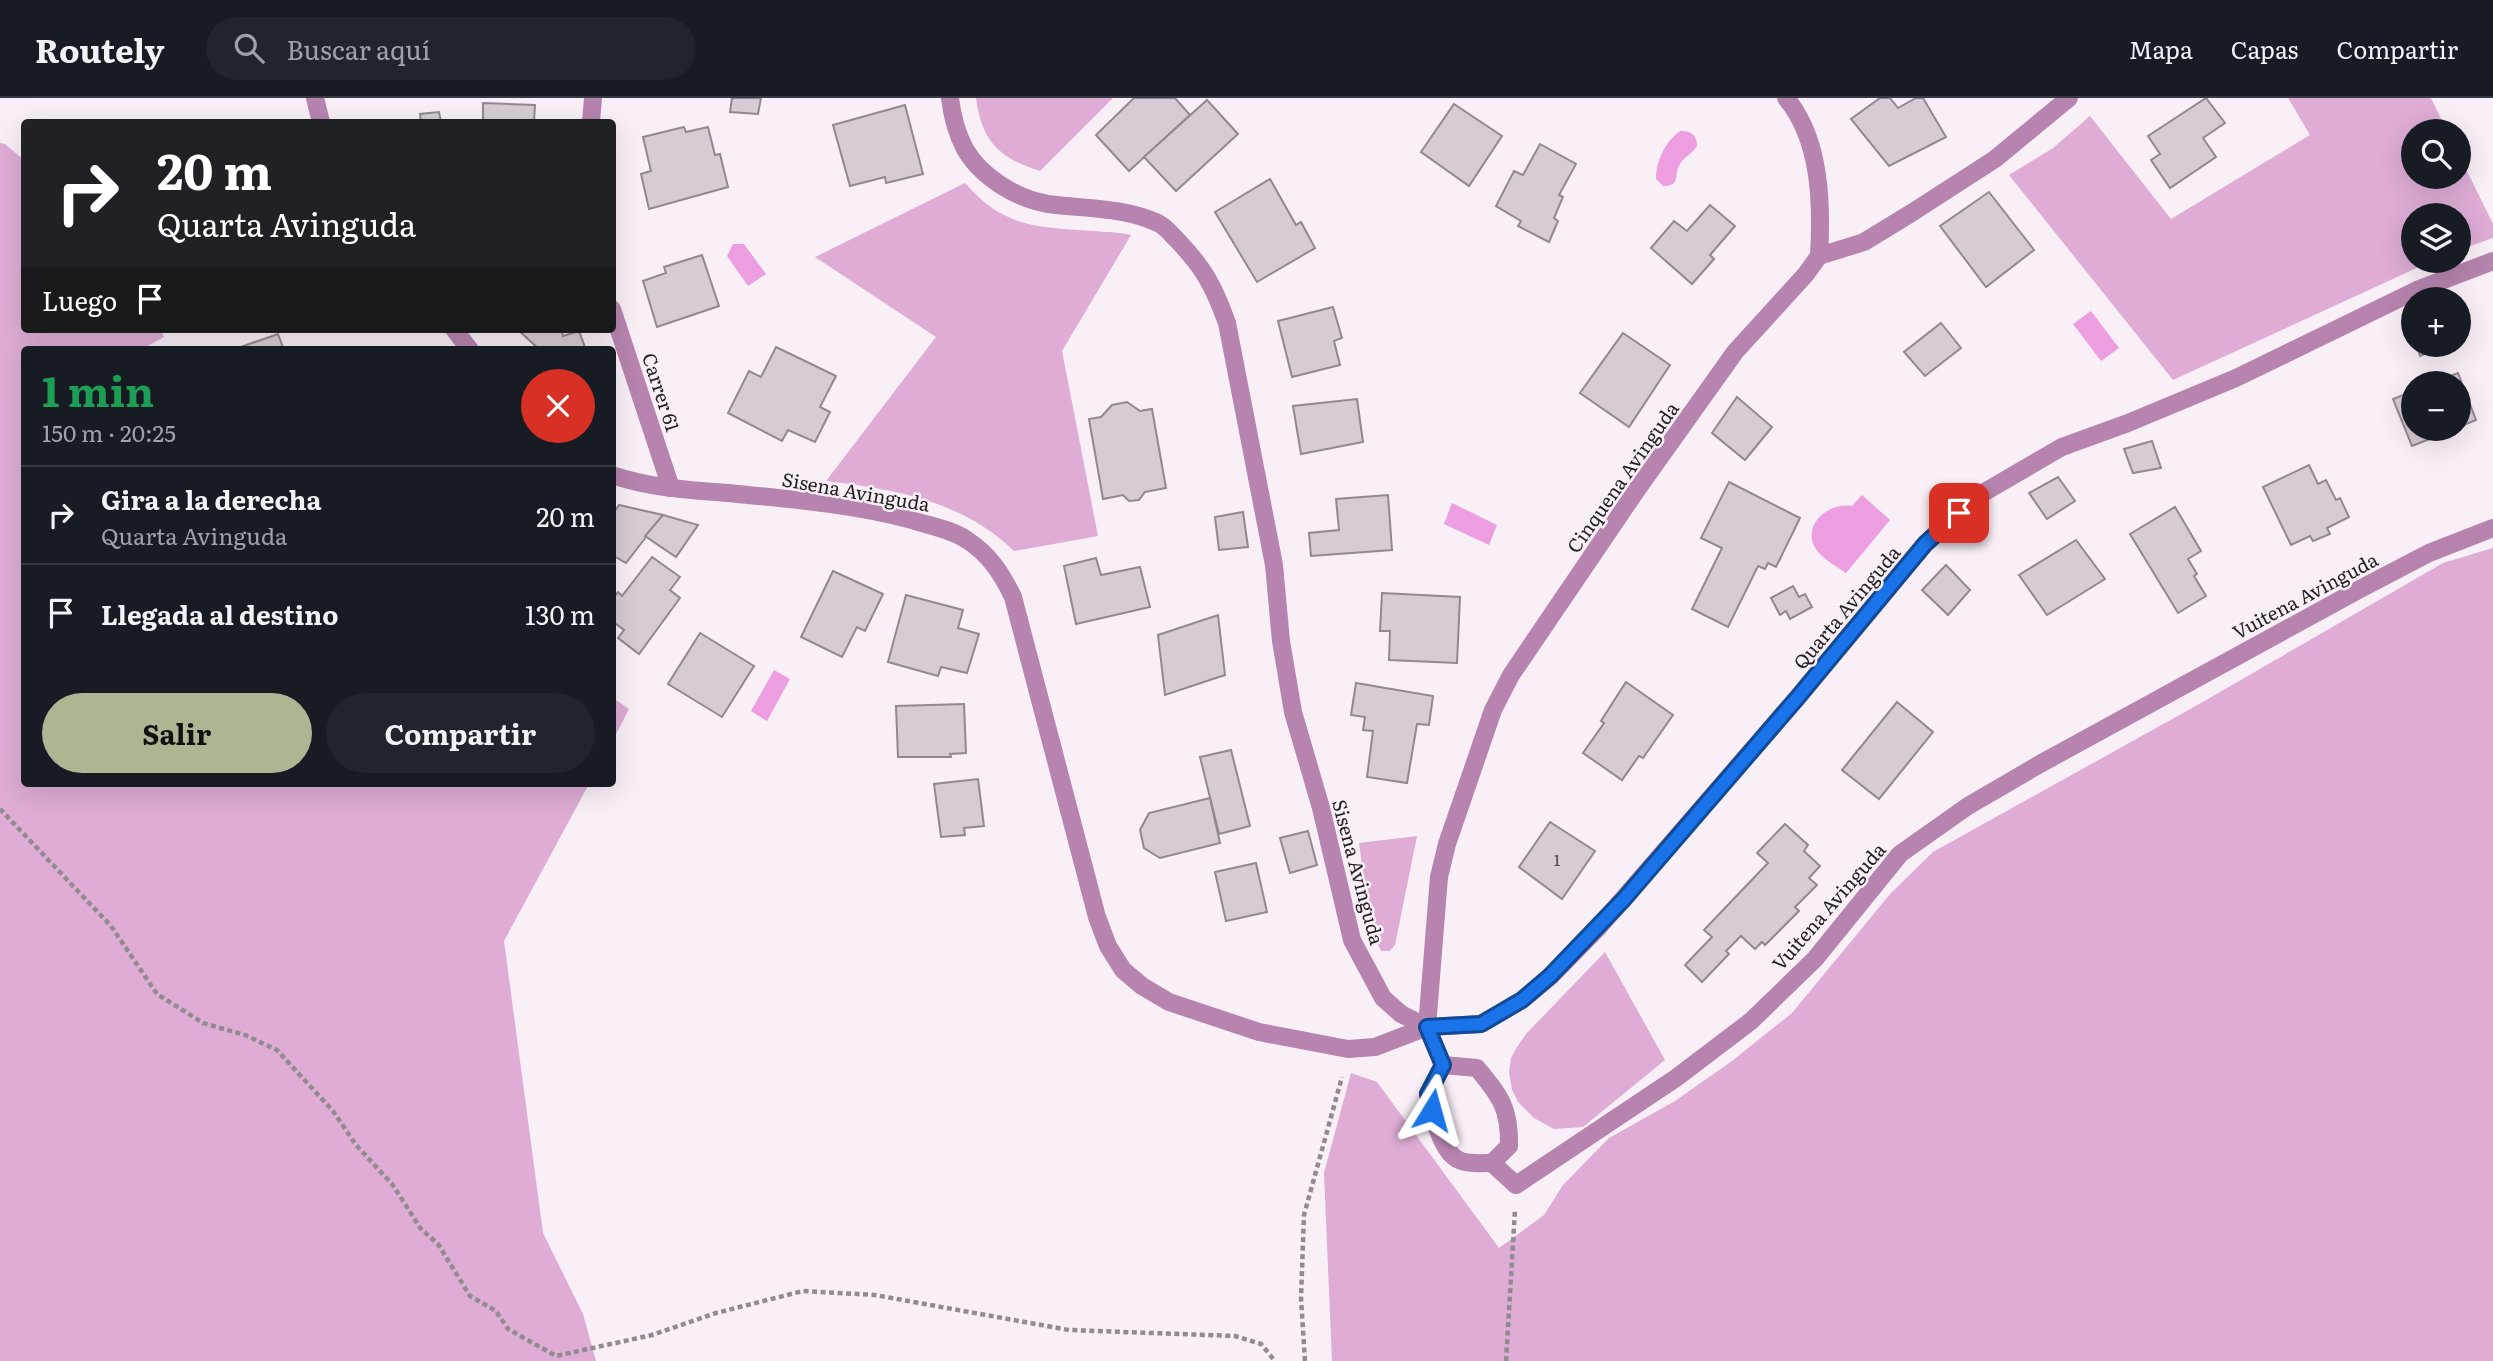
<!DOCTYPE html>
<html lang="es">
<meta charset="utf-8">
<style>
body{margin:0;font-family:Literata,serif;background:#20242c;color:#f1f3f6;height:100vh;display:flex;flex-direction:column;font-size:26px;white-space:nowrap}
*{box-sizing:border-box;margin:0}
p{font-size:23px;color:#9ea1a6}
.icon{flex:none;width:38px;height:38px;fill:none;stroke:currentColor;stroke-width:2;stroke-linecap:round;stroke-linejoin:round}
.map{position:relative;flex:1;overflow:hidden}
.panel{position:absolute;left:21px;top:248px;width:595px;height:441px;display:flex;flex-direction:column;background:#171b24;border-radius:7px;box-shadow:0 7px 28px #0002}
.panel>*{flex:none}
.banner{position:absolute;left:21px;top:21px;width:595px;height:214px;border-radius:7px;box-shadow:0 7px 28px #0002;background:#202124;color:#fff;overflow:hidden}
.buttons{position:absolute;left:2401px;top:21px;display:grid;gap:14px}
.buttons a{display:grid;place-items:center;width:70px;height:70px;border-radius:50%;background:#171b24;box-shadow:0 7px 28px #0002;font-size:35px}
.pin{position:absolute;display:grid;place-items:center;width:60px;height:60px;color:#fff;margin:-30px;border-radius:14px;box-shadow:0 4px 10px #0006}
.me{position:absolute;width:77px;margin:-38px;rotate:8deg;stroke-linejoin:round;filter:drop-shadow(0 0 5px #0008)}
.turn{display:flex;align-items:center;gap:24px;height:147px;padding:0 21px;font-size:32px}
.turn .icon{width:91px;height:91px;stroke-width:2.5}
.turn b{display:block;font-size:49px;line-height:60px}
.then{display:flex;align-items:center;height:66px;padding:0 21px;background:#0003;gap:14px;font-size:26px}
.round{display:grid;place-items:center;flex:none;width:74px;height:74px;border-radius:37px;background:#20242c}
.summary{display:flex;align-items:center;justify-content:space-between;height:119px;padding:0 21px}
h1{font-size:42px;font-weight:700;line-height:52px;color:#1e9e55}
.cta{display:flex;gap:14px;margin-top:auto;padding:14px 21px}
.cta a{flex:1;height:80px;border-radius:42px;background:#acb692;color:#111;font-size:28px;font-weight:700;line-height:80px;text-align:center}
.cta a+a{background:#20242c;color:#f1f3f6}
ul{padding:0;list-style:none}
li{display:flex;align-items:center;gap:21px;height:98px;padding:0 21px;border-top:2px solid #363941}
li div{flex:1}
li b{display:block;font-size:26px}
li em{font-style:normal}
header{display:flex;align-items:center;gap:42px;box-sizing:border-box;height:98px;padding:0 35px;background:#171b24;border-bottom:2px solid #363941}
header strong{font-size:33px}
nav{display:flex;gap:38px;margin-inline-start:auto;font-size:24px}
.search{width:490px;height:63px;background:#20242c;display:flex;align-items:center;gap:18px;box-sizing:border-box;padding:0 24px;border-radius:38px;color:#9ea1a6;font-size:26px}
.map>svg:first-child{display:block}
.green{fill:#deacd5}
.water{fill:#ed9ee1}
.building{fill:#d6ccd4;stroke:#928990;stroke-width:2}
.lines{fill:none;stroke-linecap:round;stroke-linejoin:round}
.path{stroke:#918a90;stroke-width:4.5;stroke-dasharray:5 3.5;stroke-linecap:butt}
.street{stroke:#b684ae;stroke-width:18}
.route-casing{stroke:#114b97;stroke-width:18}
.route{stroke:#1a73e8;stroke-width:12}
.labels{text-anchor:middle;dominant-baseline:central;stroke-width:5;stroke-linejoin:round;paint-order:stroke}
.number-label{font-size:16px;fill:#4f4a4e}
.street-label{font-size:19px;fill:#221f22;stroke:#f9eff7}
</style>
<header>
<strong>Routely</strong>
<div class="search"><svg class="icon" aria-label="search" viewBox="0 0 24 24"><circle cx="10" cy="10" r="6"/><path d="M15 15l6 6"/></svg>Buscar aquí</div>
<nav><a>Mapa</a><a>Capas</a><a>Compartir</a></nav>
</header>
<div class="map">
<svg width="2493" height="1263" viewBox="0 0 2493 1263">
<rect width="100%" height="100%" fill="#f9eff7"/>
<!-- green -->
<g class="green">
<path d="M976,0H1113L1040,73C999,60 982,44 976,0Z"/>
<path d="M2288,0H2431L2447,33H2413V79H2459V57L2493,126V140L2459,152V117H2413V163H2432L2173,282L2009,77L2053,50L2090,18L2171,121L2310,37Z"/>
<path d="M0,45L5,46L24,62V231H160L164,239L140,252H24V686H589L504,843L543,1135L583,1216L596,1263H0Z"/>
<path d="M965,85C1004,130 1037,129 1093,133C1105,134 1119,134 1131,137L1062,253L1098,438L1014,453C963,403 894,391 826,383L936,239L815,159Z"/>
<path d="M2493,450V1263H1332L1324,1075L1351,975L1377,984L1499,1150L1544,1117L1563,1087L1609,1040L1675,1003L1732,963L1792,915L1891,795L1933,754L2201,605L2443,465Z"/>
<path d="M613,600L629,611L613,642Z"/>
<path d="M1417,738L1395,847L1390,853H1382C1371,843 1362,765 1359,745Z"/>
<path d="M1605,854L1665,962L1583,1029L1554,1031L1534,1020L1518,1004L1512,992L1509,973L1511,960L1517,949L1526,936Z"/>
</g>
<!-- water -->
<g class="water">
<path d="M1680,33C1691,32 1697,37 1697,48C1692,56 1684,59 1680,66C1673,76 1682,88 1663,88L1656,81C1656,63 1665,44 1680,33Z"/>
<path d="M733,146H744L766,176L748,188L727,158Z"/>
<path d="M2091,213L2119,250L2101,263L2073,226Z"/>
<path d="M1862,397L1890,422L1846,475C1837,469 1825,462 1818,454C1799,430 1826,404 1852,408Z"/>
<path d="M1452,405L1497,427L1489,447L1444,426Z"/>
<path d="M774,572L790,581L767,623L751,613Z"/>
</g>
<!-- building -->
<g class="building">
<path d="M732,0H761L758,16L730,14Z"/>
<path d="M1134,0H1175L1190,17L1129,73L1096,37Z"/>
<path d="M1880,0H1890L1898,10L1916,0H1923L1946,39L1889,68L1851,21Z"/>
<path d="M2206,0L2225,25L2203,40L2216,59L2170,90L2151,62L2160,56L2148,38Z"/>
<path d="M1207,2L1238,36L1176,93L1144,59Z"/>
<path d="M483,5L535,7L534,24H483Z"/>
<path d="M1454,6L1502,38L1469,88L1421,54Z"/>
<path d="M905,7L923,76L886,85L885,79L850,88L833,27Z"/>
<path d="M439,14L441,24H421L420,16Z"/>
<path d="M684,29L686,34L708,29L715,57L720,56L728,89L649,111L641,76L651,73L643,39Z"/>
<path d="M1540,46L1576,66L1559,97L1563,99L1554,120L1558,123L1549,144L1518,128L1521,123L1496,108L1514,73L1523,77Z"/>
<path d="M1270,81L1296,127L1301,124L1315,150L1257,184L1215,114Z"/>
<path d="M1989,94L2034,152L1986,189L1940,128Z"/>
<path d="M1710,107L1735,128L1710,157L1714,161L1692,186L1651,150L1674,123L1687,133Z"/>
<path d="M702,157L719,208L657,229L643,183L666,175L664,169Z"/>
<path d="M1333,209L1342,240L1334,243L1340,267L1292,279L1278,223Z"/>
<path d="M1941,225L1961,250L1925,278L1904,254Z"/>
<path d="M517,231H561L563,238L579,233L586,252H540Z"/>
<path d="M1623,235L1670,267L1629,329L1580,295Z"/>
<path d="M278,236L284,252H232Z"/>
<path d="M2417,247H2448L2420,258Z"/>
<path d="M776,249L836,278L820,309L830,314L815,344L788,332L782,343L728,315L749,273L761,279Z"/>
<path d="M2458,275L2476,322L2459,329V285H2432Z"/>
<path d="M2413,293V331H2455L2412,348L2393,301Z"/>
<path d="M1737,299L1772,329L1745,362L1712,335Z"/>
<path d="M1357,301L1363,344L1301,356L1293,308Z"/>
<path d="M1127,304L1140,313L1152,311L1166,390L1145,394L1139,402L1129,403L1123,397L1103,401L1089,321L1101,319L1112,307Z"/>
<path d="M2152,343L2161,370L2133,375L2124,351Z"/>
<path d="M2309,367L2318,386L2326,382L2336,402L2340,400L2349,419L2327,430L2330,436L2313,443L2310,438L2291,447L2263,389Z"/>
<path d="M2058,379L2075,403L2047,421L2029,395Z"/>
<path d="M1729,384L1800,420L1776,469L1768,465L1765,471L1758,468L1728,529L1692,511L1722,450L1701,440Z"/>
<path d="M1388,397L1392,452L1311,458L1309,435L1339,432L1336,401Z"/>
<path d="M619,407L663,417L626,465L612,457V417Z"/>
<path d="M2175,409L2201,453L2188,461L2197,476L2194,478L2206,498L2178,515L2130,436Z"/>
<path d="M1243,414L1248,449L1219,452L1215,419Z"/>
<path d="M663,417L698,427L676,459L645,438Z"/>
<path d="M2076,442L2105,481L2047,517L2019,477Z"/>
<path d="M652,459L680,479L670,492L680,500L639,556L618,540L624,532L612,523V502L618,494L622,498Z"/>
<path d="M1096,460L1101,477L1140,469L1150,509L1076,526L1064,468Z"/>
<path d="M1946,467L1970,492L1948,517L1922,492Z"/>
<path d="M833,473L883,496L865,533L857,529L842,559L801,539Z"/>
<path d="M1793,488L1799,499L1805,496L1812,509L1790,521L1786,513L1780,517L1771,500Z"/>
<path d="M1382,495L1460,499L1457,565L1389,562L1390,533H1380Z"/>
<path d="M906,497L963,512L958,530L979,536L967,575L941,569L938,578L888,564Z"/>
<path d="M1218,517L1225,577L1165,597L1158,537Z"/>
<path d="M700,535L754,568L722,619L668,586Z"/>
<path d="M1626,584L1673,617L1643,660L1639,658L1622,682L1583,655L1604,625L1601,623Z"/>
<path d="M1356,585L1433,598L1429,627L1417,626L1407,685L1367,679L1373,633L1363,632L1365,619L1351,617Z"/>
<path d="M1897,604L1933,634L1879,701L1842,672Z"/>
<path d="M964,606L966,655L950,656L951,659H898L896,608Z"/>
<path d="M1231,652L1250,728L1219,736L1200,659Z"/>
<path d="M978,681L984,728L964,730L965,737L941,739L934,686Z"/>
<path d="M1210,700L1220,745L1160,760L1144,750L1140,732L1149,715Z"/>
<path d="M1550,724L1595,753L1562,801L1519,769Z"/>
<path d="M1785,726L1808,747L1804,753L1820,768L1809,780L1817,787L1795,809L1799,813L1765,847L1762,844L1755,851L1741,838L1726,853L1729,856L1702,884L1685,867L1712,839L1704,832L1768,765L1757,755Z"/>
<path d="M1308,733L1317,767L1290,775L1280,740Z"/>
<path d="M1256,765L1267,814L1226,823L1215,774Z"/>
</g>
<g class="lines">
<!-- path -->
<g class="path">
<path d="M0,711L111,828L157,896L203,925L245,937L277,952L333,1013L356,1047L392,1086L421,1131L438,1146L470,1198L496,1213L508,1231L556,1258L652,1237L716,1215L803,1193L875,1197L1069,1232L1235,1238L1261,1246L1275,1263"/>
<path d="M1305,1263L1301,1200L1304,1117L1342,979"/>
<path d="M1506,1263L1515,1112"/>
</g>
<!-- street -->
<g class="street">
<path d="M315,0L321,24"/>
<path d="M950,0C952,17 957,36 965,51C981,79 1017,101 1048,106C1085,111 1124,109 1158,125C1166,129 1172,137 1178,143C1204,170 1214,189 1227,225L1274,467L1281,543L1293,614L1321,710L1352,842L1383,900L1401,916L1427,929"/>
<path d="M1786,0C1821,42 1822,106 1819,158"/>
<path d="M2069,0L1995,61L1913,114L1864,144L1819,158L1806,176L1735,254L1636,393L1511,577L1493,612L1447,746L1439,779L1427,929L1443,967L1428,996C1432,1013 1439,1047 1454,1059C1464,1067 1480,1065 1492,1065L1516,1087L1676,980L1751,923L1815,861L1900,756L1968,708L2040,666L2360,491L2429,455L2493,430"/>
<path d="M591,24L593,0"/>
<path d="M612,211L671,390"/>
<path d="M454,231L470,252"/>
<path d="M612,377C650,390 689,392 728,395C789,401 852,406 912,422C930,428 951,431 967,442C989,456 1002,476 1013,499L1097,819L1108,848L1123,872L1142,888L1169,904L1259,934L1348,951L1375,949L1427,929L1481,926L1522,902L1551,878L1597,831L1798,599L1925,446L1976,399L2062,349L2128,325L2236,280L2417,192L2493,163"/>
<path d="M1443,967L1477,970C1500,998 1510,1010 1509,1048L1492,1065"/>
</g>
</g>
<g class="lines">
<!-- route casing -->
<g class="route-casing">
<path id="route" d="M1432,1012L1428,996L1443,967L1427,929L1481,926L1522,902L1550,878L1624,801L1798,599L1925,446L1959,415"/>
</g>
<!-- route -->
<use href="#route" class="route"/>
</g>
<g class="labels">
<!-- number labels -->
<g class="number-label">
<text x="1557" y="761">1</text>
</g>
<!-- street labels -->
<g class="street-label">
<text transform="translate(662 294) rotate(72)">Carrer 61</text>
<text transform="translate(1622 379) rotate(-55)">Cinquena Avinguda</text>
<text transform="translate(856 393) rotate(10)">Sisena Avinguda</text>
<text transform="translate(2305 497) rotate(-28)">Vuitena Avinguda</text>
<text transform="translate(1846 509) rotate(-50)">Quarta Avinguda</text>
<text transform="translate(1359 774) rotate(75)">Sisena Avinguda</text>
<text transform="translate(1828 808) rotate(-49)">Vuitena Avinguda</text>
</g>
</g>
</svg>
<div class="buttons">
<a><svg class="icon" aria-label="search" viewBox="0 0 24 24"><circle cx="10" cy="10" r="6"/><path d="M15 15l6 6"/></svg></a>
<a><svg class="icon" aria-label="layers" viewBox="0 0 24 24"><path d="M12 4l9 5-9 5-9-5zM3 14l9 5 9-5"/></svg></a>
<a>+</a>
<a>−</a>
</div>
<div class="pin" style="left:1959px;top:415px;background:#d93025"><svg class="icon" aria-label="arrive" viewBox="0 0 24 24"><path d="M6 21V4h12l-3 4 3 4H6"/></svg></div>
<svg class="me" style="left:1432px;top:1012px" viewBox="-20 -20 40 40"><path d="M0-17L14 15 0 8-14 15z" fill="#1a73e8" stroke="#fff" stroke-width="4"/></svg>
<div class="banner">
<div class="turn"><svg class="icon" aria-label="right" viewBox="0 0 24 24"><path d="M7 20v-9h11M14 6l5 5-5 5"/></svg><div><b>20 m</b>Quarta Avinguda</div></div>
<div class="then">Luego<svg class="icon" aria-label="arrive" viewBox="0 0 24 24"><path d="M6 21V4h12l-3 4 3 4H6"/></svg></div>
</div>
<section class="panel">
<div class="summary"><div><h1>1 min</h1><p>150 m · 20:25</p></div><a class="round" style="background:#d93025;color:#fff"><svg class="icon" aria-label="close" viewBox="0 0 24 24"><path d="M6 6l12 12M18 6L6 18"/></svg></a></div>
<ul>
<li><svg class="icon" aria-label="right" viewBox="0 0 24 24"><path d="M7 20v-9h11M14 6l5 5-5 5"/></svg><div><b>Gira a la derecha</b><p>Quarta Avinguda</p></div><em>20 m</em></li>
<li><svg class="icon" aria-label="arrive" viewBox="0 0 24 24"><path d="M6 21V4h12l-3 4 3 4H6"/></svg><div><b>Llegada al destino</b></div><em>130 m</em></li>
</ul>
<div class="cta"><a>Salir</a><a>Compartir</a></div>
</section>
</div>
